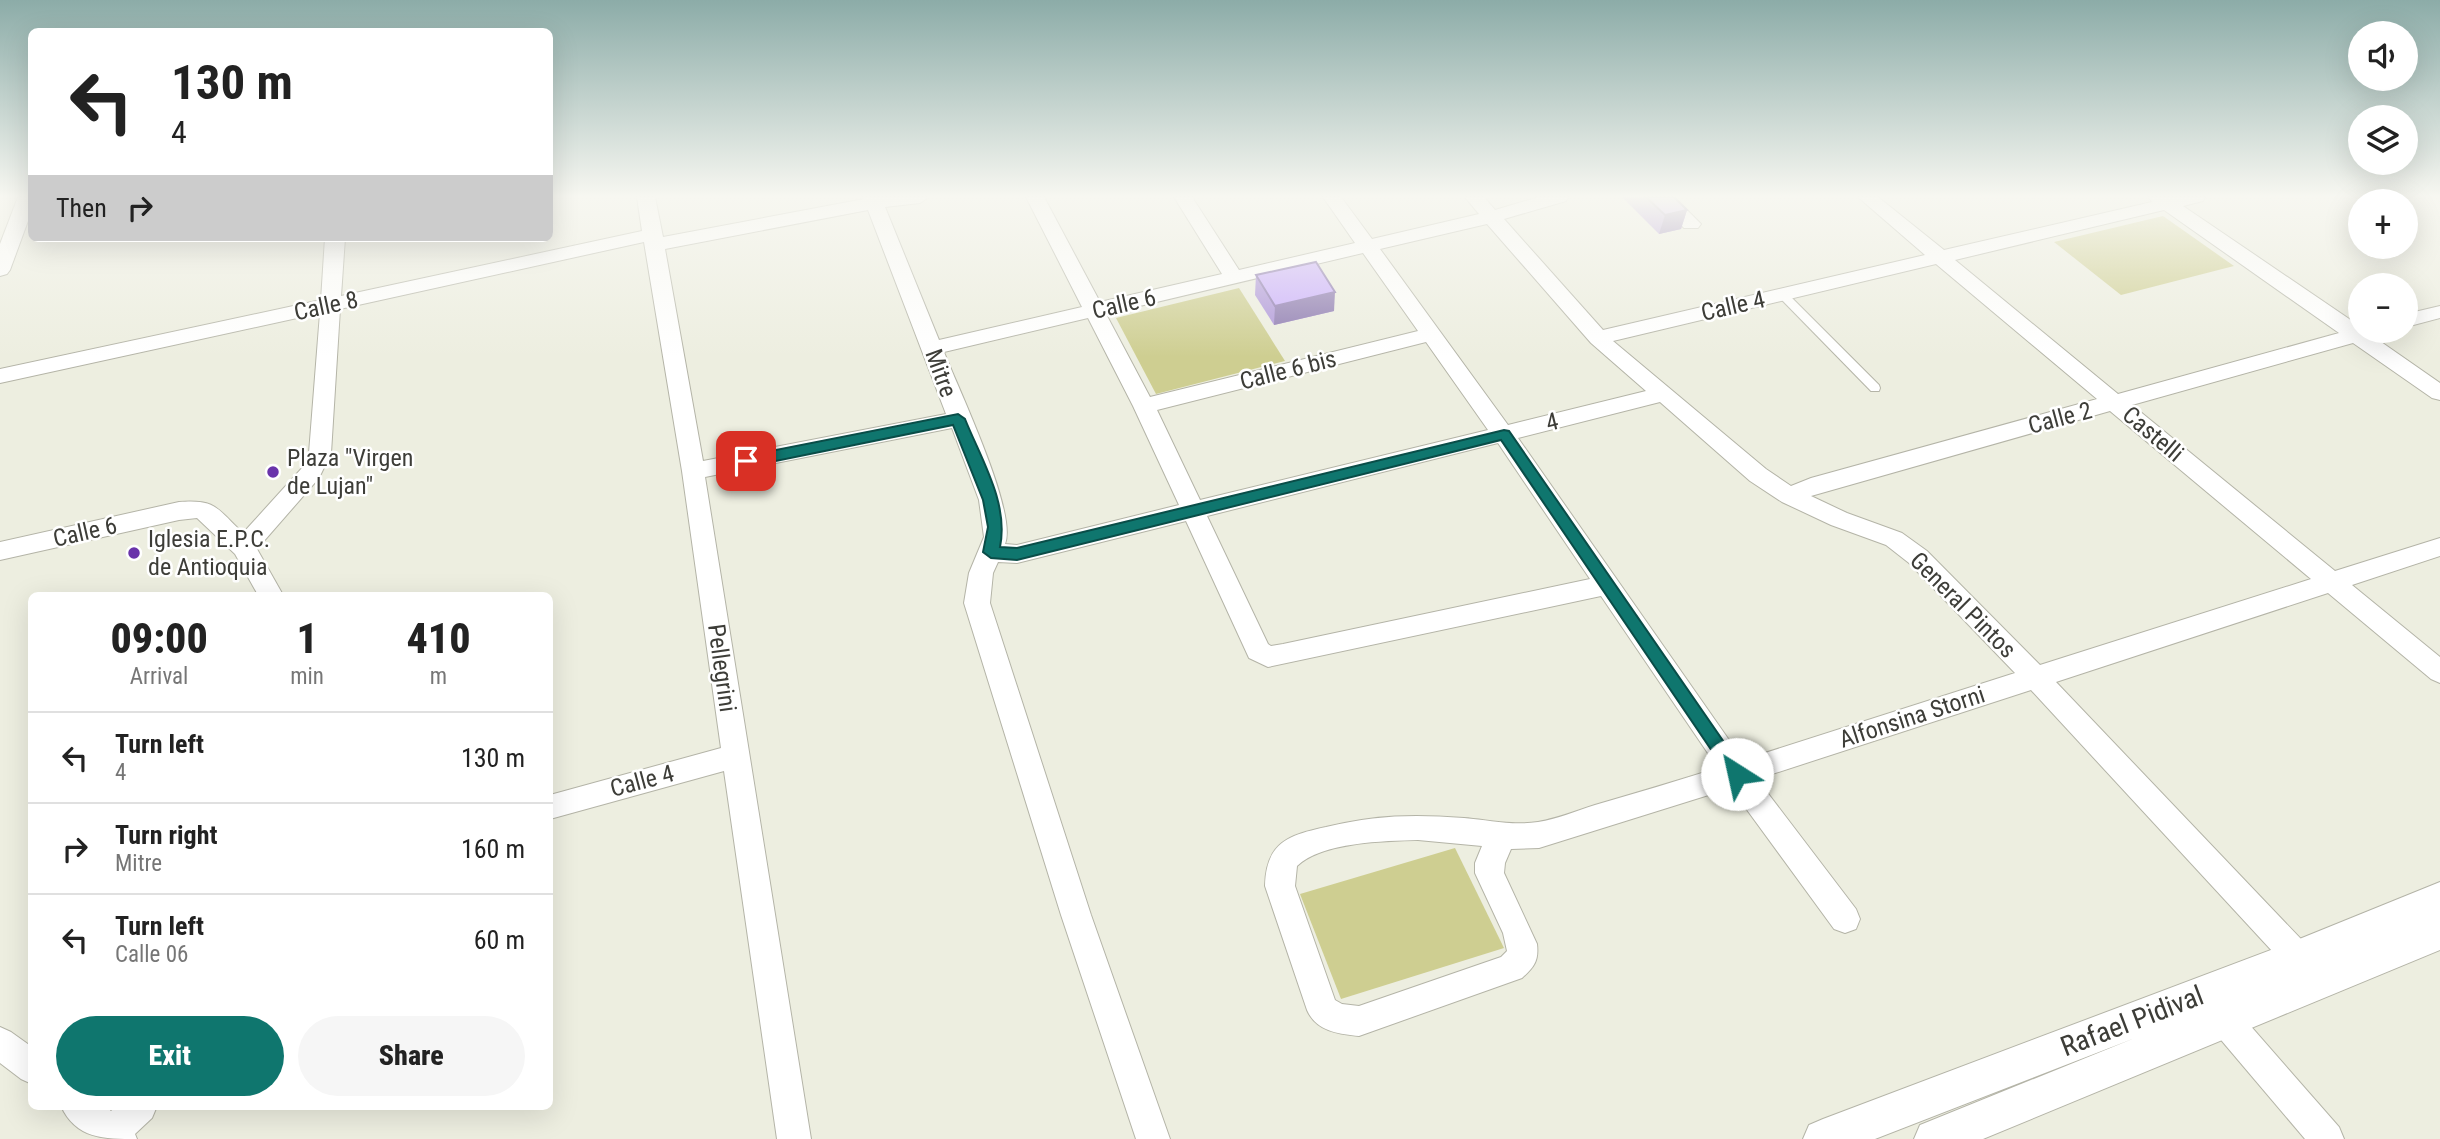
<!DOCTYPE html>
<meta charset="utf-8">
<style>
body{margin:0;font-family:"Roboto Condensed",sans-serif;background:#f6f6f6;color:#222;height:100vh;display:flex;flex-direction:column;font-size:26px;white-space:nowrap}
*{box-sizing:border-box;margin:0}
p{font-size:23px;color:#767676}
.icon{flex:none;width:38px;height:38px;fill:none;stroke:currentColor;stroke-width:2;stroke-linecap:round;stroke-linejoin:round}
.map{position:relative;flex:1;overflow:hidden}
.details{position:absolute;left:28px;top:592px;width:525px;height:518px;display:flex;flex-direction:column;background:#fff;border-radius:10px;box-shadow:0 7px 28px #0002}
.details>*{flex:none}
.hud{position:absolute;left:28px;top:28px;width:525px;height:214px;border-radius:10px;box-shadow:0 7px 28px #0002;background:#fff;color:#222;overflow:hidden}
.controls{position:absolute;left:2348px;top:21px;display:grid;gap:14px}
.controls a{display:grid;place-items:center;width:70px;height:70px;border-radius:50%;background:#fff;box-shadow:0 7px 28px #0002;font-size:35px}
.pin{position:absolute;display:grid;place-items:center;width:60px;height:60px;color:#fff;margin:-30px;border-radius:14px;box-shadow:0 4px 10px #0006}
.me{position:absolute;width:77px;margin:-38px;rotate:325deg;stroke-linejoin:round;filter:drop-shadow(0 0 5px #0008)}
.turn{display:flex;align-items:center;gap:24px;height:147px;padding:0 28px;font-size:32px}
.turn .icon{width:91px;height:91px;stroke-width:2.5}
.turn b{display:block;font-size:49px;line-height:60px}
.then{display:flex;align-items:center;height:66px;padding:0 28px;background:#0003;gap:14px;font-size:26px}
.eta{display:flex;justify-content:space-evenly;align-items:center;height:119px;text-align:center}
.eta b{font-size:42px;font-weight:800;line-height:49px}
.cta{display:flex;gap:14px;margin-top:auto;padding:14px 28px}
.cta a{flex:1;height:80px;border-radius:42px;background:#0f766e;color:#fff;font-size:28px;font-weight:800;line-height:80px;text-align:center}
.cta a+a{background:#f6f6f6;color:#222}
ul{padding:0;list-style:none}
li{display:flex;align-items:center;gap:21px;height:91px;padding:0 28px;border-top:2px solid #e0e0e0}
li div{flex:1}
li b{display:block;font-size:26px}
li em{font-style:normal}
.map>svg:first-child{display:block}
.green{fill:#cece91}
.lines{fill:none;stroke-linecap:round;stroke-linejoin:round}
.service-casing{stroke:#b4b4a7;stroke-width:2}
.minor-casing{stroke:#b4b4a7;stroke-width:2}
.tertiary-casing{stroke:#b4b4a7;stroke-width:2}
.service{fill:#fff;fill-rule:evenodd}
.minor{fill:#fff;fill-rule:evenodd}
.tertiary{fill:#fff;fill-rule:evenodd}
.wall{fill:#af97da}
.shaded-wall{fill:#8e7bb1}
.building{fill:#cbb0fd;stroke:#8e7bb1;stroke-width:2}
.route{fill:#0f766e;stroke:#0a4d48;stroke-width:2}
.poi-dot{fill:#6933aa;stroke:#fff;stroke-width:2.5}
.labels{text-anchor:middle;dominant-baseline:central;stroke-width:5;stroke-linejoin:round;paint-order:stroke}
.street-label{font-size:24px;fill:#3d3d38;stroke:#fff}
.poi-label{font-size:24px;fill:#3d3d38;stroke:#fff;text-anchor:start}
.near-street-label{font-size:28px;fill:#3d3d38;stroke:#fff}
</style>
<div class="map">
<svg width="2440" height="1139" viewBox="0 0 2440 1139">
<rect width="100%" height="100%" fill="#edeee0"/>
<!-- green -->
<g class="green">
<path d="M2163,216L2234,266L2121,295L2054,242Z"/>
<path d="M1239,288L1285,361L1156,394L1116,318Z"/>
<path d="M1455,848L1504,948L1341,999L1300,894Z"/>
</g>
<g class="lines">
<!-- service casing -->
<g class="service-casing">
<path id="service" d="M1782,291L1786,292L1879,385L1880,388L1879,391H1871L1778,296V292Z"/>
</g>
<!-- minor casing -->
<g class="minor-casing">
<g id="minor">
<path d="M18,197H32V210L10,270L7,274L0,276V244Z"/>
<path d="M637,197H655L663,237L864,199L863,197H929L920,203L885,207L939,340L1082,307L1026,197H1044L1100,302L1222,274L1174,197H1192L1239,270L1355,243L1323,197H1341L1372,239L1479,214L1465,197H1484L1495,210L1539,197H1568L1566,201L1504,219L1603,330L1925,255L1858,197H1878L1944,250L2152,202L2149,197H2205L2203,201L2183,206L2361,327V331H2381L2374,337L2440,383V400L2432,398L2353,343L2132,405L2335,571L2440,538V556L2352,585L2440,657V683L2431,679L2328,593L2056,682L2320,959L2324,969L2320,979L2309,984L2298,979L2031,690L1757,779L1856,909L1860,919L1856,929L1845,933L1834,929L1731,788L1539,848L1511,849L1505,863L1504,873L1537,944C1539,961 1534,967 1522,978L1359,1036C1338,1034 1316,1031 1307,1010L1265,886C1266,842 1289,835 1326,827C1376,815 1413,814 1464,818C1489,820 1512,826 1538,822C1557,819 1576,811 1595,805C1636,793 1677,781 1718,768L1601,596L1268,667L1249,658L1186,521L1017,563L998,562L993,573L990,603L1091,915L1170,1139H1136L1061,915L964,603L969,573L984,537L979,500L952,428L705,477L811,1139H777L724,771L550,819V795L721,748L682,471L644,242L340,309L331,453L319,478L257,549L283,595H258L235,554L197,518L179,520L0,560V542L179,502C217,499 217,509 243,533L302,468L309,453L320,313L0,383V369L321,300L325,238H345L341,296L642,231ZM868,210L946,414L703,461L665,249ZM2164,210L2339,333L2118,394L1955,260ZM1487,224L1591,343L1646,391L1508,425L1380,249ZM1363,253L1418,331L1150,397L1106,314ZM1936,264L2097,399L1811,478L1791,486L1766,469L1613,341ZM1088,318L1133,406L1179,505L1017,545L1005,544C1018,513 958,388 944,352ZM1426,342L1488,430L1200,500L1157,410ZM1660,402L1750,481L1782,502L1831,525L1886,545L1909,563L2015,673L1743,760L1518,438ZM2110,411L2311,579L2040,665L1927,551L1902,533L1847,513L1811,496ZM1498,443L1590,579L1283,644L1271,646L1268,644L1207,516ZM1418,840L1482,846L1475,863V873L1503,933L1507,951L1501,957L1359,1006L1342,1004L1335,1000L1295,886L1297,866C1322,842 1384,841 1418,840Z"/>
<path d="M1654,197H1674L1701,224L1698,228H1684Z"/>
<path d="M2440,306V318L2406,327V314Z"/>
<path d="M2216,995L2227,999L2339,1127L2344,1139H2305L2205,1021L2200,1010L2205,999Z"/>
<path d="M0,1027L11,1032L32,1047V1084L21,1079L0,1063Z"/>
<path d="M61,1106H105L111,1111L116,1106H157L152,1118L135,1134L137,1139C104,1139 76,1139 61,1106Z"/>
</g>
</g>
<!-- tertiary casing -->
<g class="tertiary-casing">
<path id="tertiary" d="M2440,882V950L1983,1139H1914L1920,1125L2135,1038L1875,1139H1803L1809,1125L1823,1119L2292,942Z"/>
</g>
<!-- service -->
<use href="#service" class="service"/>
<!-- minor -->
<use href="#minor" class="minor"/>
<!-- tertiary -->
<use href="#tertiary" class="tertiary"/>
</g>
<!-- wall -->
<g class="wall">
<path d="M1622,197H1674L1687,210L1681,229L1659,234Z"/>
<path d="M1256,275L1334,311L1274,325L1255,295Z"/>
</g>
<!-- shaded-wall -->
<g class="shaded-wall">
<path d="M1687,210L1681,229L1659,234L1665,215Z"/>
<path d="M1335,292L1334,311L1274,325L1275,306Z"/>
</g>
<!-- building -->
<g class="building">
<path d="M1646,197H1674L1687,210L1665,215Z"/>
<path d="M1316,262L1335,292L1275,306L1256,275Z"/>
</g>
<!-- sky -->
<linearGradient id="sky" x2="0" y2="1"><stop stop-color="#8caca8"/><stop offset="0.55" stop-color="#f7f7f1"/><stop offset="1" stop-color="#f7f7f1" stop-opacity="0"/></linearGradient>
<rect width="2440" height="357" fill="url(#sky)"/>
<!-- route -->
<path class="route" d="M958,414L965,419C981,459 1009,503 1000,547L1017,548L1504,430L1509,431L1746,774L1744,779L1737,782L1731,779L1501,440L1017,560L991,558L983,552L988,527L983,500L953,425L746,467L738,461L746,456Z"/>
<!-- markers -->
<g class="poi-dot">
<circle cx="273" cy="472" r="7"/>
<circle cx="134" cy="553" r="7"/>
</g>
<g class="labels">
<!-- street labels -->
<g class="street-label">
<text transform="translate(1124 304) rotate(-13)">Calle 6</text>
<text transform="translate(326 306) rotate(-12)">Calle 8</text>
<text transform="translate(1733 306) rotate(-13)">Calle 4</text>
<text transform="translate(1288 370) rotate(-14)">Calle 6 bis</text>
<text transform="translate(941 373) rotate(70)">Mitre</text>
<text transform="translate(2060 418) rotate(-15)">Calle 2</text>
<text transform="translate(1552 422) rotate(-14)">4</text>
<text transform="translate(2153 434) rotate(40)">Castelli</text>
<text transform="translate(85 532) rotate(-13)">Calle 6</text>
<text transform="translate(1963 605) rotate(45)">General Pintos</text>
<text transform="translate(722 668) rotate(82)">Pellegrini</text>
<text transform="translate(1912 717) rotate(-18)">Alfonsina Storni</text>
<text transform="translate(642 781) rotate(-15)">Calle 4</text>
</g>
<!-- poi labels -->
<g class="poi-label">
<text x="287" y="458">Plaza "Virgen<tspan x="287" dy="28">de Lujan"</tspan></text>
<text x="148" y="539">Iglesia E.P.C.<tspan x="148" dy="28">de Antioquia</tspan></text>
</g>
<!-- near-street labels -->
<g class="near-street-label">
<text transform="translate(2132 1021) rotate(-21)">Rafael Pidival</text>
</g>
</g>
</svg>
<div class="controls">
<a><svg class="icon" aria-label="sound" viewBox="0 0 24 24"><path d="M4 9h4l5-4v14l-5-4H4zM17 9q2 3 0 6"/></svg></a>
<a><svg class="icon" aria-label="layers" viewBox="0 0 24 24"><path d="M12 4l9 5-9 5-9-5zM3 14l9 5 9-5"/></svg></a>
<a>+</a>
<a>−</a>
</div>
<div class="pin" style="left:746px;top:461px;background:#d93025"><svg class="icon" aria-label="arrive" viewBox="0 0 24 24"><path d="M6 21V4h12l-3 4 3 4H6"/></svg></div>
<svg class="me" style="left:1737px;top:774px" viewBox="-20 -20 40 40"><circle r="19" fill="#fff"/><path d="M0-13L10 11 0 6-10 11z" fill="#0f766e"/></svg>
<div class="hud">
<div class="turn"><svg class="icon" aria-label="left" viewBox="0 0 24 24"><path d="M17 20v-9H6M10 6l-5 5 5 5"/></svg><div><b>130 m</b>4</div></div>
<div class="then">Then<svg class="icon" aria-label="right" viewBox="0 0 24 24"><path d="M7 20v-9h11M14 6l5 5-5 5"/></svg></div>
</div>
<section class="details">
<div class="eta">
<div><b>09:00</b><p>Arrival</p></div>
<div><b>1</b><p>min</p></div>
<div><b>410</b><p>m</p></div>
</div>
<ul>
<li><svg class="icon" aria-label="left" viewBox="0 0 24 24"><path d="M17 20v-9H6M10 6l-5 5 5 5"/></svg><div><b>Turn left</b><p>4</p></div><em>130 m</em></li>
<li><svg class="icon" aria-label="right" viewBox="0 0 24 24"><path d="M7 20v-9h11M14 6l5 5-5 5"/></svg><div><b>Turn right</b><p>Mitre</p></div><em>160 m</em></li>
<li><svg class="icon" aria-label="left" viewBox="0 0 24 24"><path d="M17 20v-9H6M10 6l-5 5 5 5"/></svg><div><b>Turn left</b><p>Calle 06</p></div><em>60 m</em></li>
</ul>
<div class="cta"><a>Exit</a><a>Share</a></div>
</section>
</div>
